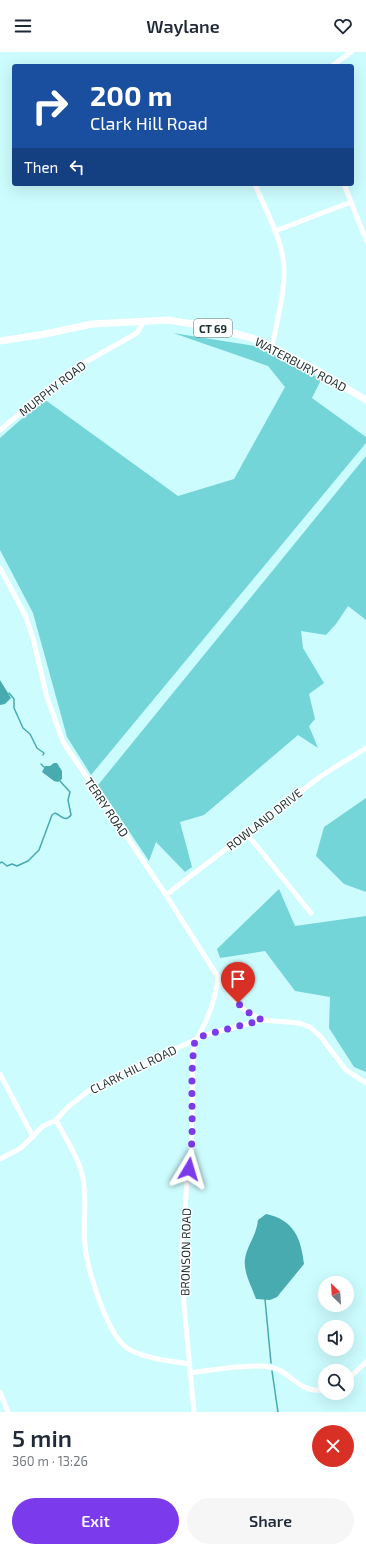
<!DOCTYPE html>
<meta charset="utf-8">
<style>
body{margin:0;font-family:"Exo 2",sans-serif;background:#f6f6f7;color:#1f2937;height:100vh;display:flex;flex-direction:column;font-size:15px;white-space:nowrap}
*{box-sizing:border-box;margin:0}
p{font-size:13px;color:#747a83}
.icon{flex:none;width:22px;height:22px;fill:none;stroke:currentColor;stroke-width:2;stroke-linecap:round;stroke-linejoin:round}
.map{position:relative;height:1360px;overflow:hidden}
.panel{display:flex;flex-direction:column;background:#fff;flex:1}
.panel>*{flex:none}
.top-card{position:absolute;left:12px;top:12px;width:342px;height:122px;border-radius:4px;box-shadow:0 4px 16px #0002;background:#1a4fa0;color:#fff;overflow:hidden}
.needle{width:26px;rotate:335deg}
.tools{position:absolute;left:318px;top:1224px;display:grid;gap:8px}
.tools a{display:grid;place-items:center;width:36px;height:36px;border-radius:50%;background:#fff;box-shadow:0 4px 16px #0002;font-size:20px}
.pin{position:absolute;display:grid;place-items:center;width:34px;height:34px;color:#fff;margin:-41px -17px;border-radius:50% 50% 50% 0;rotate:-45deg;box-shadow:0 0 4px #0007}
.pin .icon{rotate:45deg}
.me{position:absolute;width:44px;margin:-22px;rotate:7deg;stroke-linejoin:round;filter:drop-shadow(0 0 3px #0008)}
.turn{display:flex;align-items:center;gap:14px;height:84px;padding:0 12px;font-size:18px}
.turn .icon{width:52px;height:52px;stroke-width:2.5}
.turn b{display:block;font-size:28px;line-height:34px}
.then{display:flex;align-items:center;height:38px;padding:0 12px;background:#0003;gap:8px;font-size:15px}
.round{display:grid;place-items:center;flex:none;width:42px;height:42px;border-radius:21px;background:#f6f6f7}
.head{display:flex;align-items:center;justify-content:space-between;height:68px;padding:0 12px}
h1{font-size:24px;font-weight:600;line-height:30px}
.primary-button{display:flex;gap:8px;margin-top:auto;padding:8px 12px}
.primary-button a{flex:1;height:46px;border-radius:24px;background:#7c3aed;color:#fff;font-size:16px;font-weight:600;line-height:46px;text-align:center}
.primary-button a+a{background:#f6f6f7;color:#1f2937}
header{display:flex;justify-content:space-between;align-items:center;height:52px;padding:0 12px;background:#fff;font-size:18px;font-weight:600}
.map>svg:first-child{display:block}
.green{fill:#74d5d8}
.water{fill:#47abaf}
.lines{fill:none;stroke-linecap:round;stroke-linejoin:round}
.stream{stroke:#47abaf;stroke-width:1.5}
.minor{stroke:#fff;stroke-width:5}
.major{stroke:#fff;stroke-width:7}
.route{stroke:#7c3aed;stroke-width:7;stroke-dasharray:0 12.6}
.labels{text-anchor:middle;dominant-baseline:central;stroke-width:3;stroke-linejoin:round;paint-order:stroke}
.shield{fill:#fff;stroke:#616d6e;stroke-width:1}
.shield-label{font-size:11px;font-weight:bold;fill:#1d2f30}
.street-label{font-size:12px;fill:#1d2f30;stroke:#fff}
</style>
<header><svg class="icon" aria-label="menu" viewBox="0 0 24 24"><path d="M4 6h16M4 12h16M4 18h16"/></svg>Waylane<svg class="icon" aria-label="heart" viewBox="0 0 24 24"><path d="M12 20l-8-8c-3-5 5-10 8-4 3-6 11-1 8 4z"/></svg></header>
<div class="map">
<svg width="366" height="1360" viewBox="0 0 366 1360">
<rect width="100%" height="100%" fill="#cdfcfe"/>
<!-- green -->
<g class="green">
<path d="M173,281L255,294L304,317L321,328L312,346L366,385V391L91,723L67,685L33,561L0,498V386L44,347L178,444L234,427L285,335L268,314Z"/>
<path d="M366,404V568L348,554L336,572L326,583L301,579L303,596L324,631L309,642L315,667L309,674L318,696L298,683L204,763L180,770L192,815L185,820L156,790L149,809L98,733Z"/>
<path d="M366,746V840L344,832L316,804L324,775Z"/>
<path d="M279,837L295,874L366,864V1020L354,1015L329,976L330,945L295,939L265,899L220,906L217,897Z"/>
</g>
<!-- water -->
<g class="water">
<path d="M0,628L11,646L5,652L0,653Z"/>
<path d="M54,711H57L62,719V727L58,730L54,729L42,720L45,714H50Z"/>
<path d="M266,1162C294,1168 301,1186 304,1212L277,1245L270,1248L256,1247C252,1235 243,1220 245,1207C247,1193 256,1185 258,1168Z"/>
</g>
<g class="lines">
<!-- stream -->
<g class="stream">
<path d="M9,641L14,647V656L23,676L30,682L37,696L44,701L43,703"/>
<path d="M41,712L44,715"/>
<path d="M0,811L2,810L7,814L12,812L17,814L28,809L39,798L52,763L55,761C61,763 65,771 71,763L68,748L70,740L60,729"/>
<path d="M265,1247L271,1311"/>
<path d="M272,1319L278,1360"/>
</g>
<!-- minor -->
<g class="minor">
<path d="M332,14L351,0"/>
<path d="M255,132C264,155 280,183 283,207C287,234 277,268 272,295"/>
<path d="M344,132L366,188"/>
<path d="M275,179L351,150"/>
<path d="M0,378L64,324L82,312L137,281L144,269"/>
<path d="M0,516L26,565L34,590L46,642L63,690L166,843L218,925L231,944L244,958L262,968"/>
<path d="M247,782L311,861"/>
<path d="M166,843L321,724L366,696"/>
<path d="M0,1022L33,1085"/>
<path d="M56,1068C65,1086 79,1106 83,1126C87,1148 83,1171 85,1193C87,1217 107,1282 127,1296C142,1306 171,1309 189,1312"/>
<path d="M0,1107L21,1096L43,1074L56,1068L68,1055L92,1036L205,983L262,968L299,971L310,975L321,985L346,1018L366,1031"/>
<path d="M190,1321C210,1318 251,1311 270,1315C292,1319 296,1341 325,1338"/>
<path d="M347,1328L366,1310"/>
<path d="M0,1340L8,1360"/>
<path d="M194,1360L184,1253L182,1198L187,1130L191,1105L193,998C195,987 199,984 203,975C211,959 216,943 218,925"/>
</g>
<!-- major -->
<path class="major" d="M0,289L45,282L92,272L168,268L205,274L252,286L272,295L315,317L366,348"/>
</g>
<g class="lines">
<!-- route -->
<path class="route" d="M189,1117C196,1075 188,1031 195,988L205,983L262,968L244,958L238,951"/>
</g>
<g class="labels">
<!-- shield labels -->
<rect class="shield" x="194" y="267" width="38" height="18" rx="3"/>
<g class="shield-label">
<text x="213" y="276">CT 69</text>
</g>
<!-- street labels -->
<g class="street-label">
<text transform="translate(301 312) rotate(28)">WATERBURY ROAD</text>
<text transform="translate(52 336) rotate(-38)">MURPHY ROAD</text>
<text transform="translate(107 755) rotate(56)">TERRY ROAD</text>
<text transform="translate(264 767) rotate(-38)">ROWLAND DRIVE</text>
<text transform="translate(133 1017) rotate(-26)">CLARK HILL ROAD</text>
<text transform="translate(185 1200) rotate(-89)">BRONSON ROAD</text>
</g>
</g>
</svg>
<div class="tools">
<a><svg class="needle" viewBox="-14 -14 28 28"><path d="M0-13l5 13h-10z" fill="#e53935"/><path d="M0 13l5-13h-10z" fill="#747a83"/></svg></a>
<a><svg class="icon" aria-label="sound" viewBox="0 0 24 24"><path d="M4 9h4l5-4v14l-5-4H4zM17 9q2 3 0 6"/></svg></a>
<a><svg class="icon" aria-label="search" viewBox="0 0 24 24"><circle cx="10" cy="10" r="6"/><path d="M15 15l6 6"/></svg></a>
</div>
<div class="pin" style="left:238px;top:951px;background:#d93025"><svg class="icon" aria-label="arrive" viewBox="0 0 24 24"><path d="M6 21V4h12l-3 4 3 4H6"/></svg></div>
<svg class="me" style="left:189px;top:1117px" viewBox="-20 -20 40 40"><path d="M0-17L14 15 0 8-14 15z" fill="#7c3aed" stroke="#fff" stroke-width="4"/></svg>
<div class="top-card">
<div class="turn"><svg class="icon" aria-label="right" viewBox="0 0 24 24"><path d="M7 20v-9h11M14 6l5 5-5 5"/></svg><div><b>200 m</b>Clark Hill Road</div></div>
<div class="then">Then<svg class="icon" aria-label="left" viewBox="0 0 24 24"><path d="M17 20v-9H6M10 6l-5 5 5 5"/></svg></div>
</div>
</div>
<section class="panel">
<div class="head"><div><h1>5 min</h1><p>360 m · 13:26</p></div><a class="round" style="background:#d93025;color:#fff"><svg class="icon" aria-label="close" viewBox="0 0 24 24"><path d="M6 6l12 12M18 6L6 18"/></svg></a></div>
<div class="primary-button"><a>Exit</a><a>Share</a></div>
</section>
